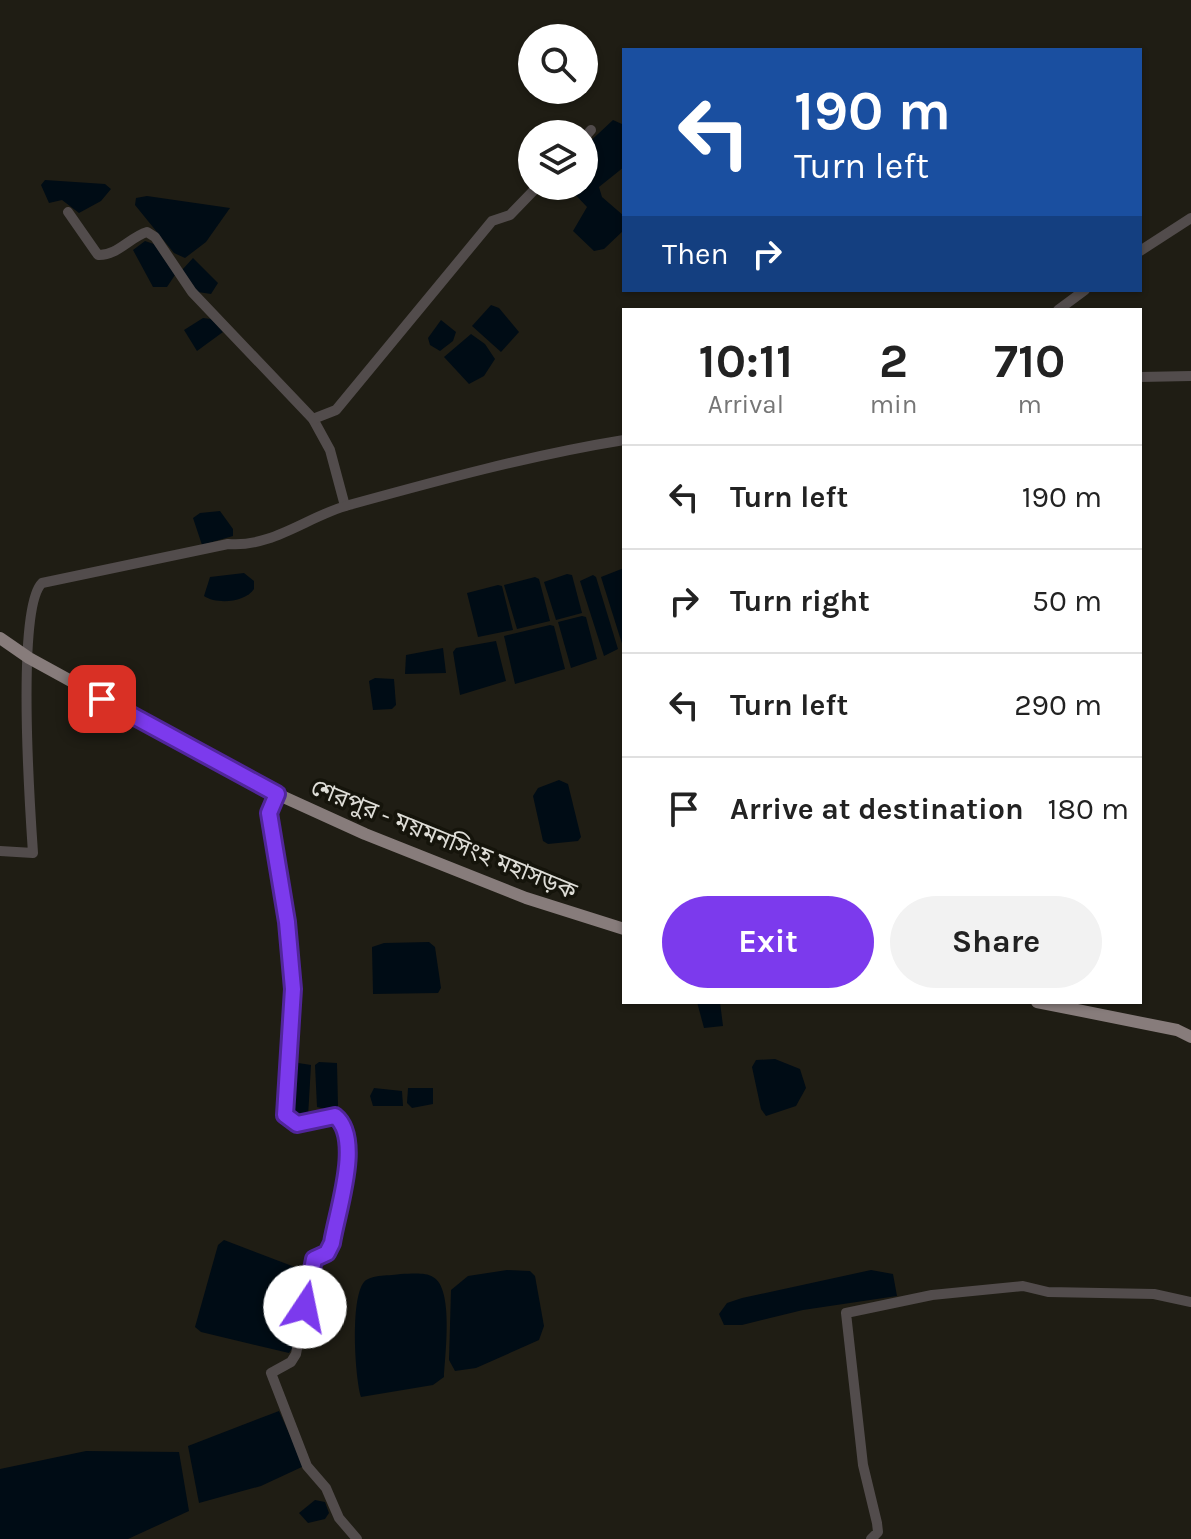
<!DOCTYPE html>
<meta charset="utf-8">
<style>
body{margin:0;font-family:Karla,"Noto Sans Bengali",sans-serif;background:#f2f2f2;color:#222;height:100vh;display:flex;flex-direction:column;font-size:30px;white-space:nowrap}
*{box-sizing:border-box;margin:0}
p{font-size:26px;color:#767676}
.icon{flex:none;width:44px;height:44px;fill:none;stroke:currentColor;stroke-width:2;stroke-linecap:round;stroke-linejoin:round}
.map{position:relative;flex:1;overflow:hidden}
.details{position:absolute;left:622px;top:308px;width:520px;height:696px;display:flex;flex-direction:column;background:#fff;border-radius:0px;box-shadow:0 2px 6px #0004}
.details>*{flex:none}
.guide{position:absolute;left:622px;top:48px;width:520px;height:244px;border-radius:0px;box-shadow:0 2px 6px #0004;background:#1a4fa0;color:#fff;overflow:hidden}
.fabs{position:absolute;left:518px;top:24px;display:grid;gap:16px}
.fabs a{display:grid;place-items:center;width:80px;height:80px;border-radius:50%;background:#fff;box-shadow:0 2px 6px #0004;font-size:40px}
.pin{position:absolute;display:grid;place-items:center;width:68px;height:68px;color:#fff;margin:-34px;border-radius:16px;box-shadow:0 4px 12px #0006}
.me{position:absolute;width:88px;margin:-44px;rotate:11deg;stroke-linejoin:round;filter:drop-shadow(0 0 6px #0008)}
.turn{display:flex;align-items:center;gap:28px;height:168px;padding:0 40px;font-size:36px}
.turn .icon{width:104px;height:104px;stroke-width:2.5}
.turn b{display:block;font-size:56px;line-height:68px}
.then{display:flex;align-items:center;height:76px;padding:0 40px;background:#0003;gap:16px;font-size:30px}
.eta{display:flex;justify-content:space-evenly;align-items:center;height:136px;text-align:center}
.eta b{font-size:48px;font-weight:700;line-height:56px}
.button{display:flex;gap:16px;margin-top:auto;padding:16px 40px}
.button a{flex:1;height:92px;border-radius:48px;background:#7c3aed;color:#fff;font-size:32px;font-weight:700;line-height:92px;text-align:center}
.button a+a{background:#f2f2f2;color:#222}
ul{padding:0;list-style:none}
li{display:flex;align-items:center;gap:24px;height:104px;padding:0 40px;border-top:2px solid #e0e0e0}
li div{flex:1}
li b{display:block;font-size:30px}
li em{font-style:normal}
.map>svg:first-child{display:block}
.water{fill:#000c15}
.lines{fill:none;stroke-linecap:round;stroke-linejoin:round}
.minor{stroke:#524c4c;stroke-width:10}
.major{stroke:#877c7b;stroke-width:12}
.route-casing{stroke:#51269a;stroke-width:20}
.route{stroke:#7c3aed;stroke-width:14}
.labels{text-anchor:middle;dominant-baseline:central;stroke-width:7;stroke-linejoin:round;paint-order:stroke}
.street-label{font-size:24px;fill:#deddd7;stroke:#15140b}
</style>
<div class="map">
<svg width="1191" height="1539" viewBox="0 0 1191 1539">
<rect width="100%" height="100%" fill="#1f1d14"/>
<!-- water -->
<g class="water">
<path d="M613,120L624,125V167L599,187L602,197L624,216V230L604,249L594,251L573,231L587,207L567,186H584V147Z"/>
<path d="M45,180L105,184L111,189L101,201L79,213L62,200L49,203L41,185Z"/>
<path d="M147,196L230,208L206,242L185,258L174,253L135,205L136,198Z"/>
<path d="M145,241L154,244L175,275L167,287H153L133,250Z"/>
<path d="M193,258L218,283L211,294L198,292L182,270Z"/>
<path d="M491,305L499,308L519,332L501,352L472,326Z"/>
<path d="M203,318L211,319L223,332L197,351L184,330Z"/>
<path d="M441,320L456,332L453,341L440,351L430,345L428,338Z"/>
<path d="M471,334L485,344L495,359L484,376L469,384L444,357Z"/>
<path d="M220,511L233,529V536L202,545L193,518L200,513Z"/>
<path d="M624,568V650L601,577Z"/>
<path d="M244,573L254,581V589C246,602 217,605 204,596L210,577Z"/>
<path d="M567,574L572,575L582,613L556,620L544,582Z"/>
<path d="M593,575L596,577L618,649L604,656L580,581Z"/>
<path d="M535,577L539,579L550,621L517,629L504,585Z"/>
<path d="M498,585L502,586L513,630L478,637L467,593Z"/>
<path d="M582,616L586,617L597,659L571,668L558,622Z"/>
<path d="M550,625L554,626L565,669L515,684L504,636Z"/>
<path d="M496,641L506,681L460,695L453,652L456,648Z"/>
<path d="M443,648L446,673L405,674L406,655Z"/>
<path d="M375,678L394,679L396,705L392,709L373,710L369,681Z"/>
<path d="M559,780L568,784L581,837L578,841L548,844L543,841L533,796L538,788Z"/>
<path d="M429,942L435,947L441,988L438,993L373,994L372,947L384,943Z"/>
<path d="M697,1002H720L723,1026L704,1028Z"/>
<path d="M775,1059L800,1069L806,1088L796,1106L766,1116L761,1109L752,1067L756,1060Z"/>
<path d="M292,1062L311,1065L308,1117H299L291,1111Z"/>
<path d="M319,1062L337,1063L338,1106L334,1111L317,1107L315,1065Z"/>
<path d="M374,1088L402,1091L403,1106H373L370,1096Z"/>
<path d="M433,1088V1104L412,1108L407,1103L408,1088Z"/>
<path d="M224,1240L300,1269L306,1277L295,1344L289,1353L201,1332L195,1327L218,1245Z"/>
<path d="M507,1270L530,1271L535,1276L544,1326L539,1340L476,1368L455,1371L449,1360L451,1290L468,1276Z"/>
<path d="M871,1270L893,1274L897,1296L803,1310L742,1325H724L719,1314L727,1303L742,1298Z"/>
<path d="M401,1274C411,1274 425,1272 433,1277C454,1288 445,1355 444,1377L433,1385L361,1397C355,1376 350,1299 364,1282C371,1274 391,1276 401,1274Z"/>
<path d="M279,1411L304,1466L261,1486L199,1503L188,1446Z"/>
<path d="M86,1451L179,1452L189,1511L128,1539H0V1469Z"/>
<path d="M315,1500L325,1502L329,1513L325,1519L308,1523L299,1513Z"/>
</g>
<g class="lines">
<!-- minor -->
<g class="minor">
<path d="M584,138L591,130"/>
<path d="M68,212L98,255C117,256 130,237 147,232L155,237L192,292L313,419L330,450L345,506"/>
<path d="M1140,251L1191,218"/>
<path d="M1058,310L1085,290"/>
<path d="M1140,377L1191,376"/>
<path d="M313,419L336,410L492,221L510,215L538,186"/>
<path d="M277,794L269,813L287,922L293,989L285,1115L297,1124L335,1116C363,1138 337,1211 332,1243L327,1253L314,1259L296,1354L291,1362L271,1373L307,1466L326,1488L339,1518L357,1539"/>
<path d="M0,851L33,853C30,809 16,608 42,583L228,544C272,548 308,516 349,505C440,480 531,455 624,440"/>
<path d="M871,1539L878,1532L877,1523L863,1465L846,1313L932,1295L1023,1286L1048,1292L1154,1294L1191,1302"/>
</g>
<!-- major -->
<g class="major">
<path d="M0,638L29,658L277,794L365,834L526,898L624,929"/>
<path d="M1037,1002L1177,1030L1191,1037"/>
</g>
</g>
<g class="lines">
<!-- route casing -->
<g class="route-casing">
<path id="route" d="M102,699L277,794L269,813L287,922L293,989L285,1115L297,1124L335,1116C363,1138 337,1211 332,1243L327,1253L314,1259L305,1307"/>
</g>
<!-- route -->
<use href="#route" class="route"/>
</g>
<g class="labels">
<!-- street labels -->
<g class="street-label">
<text transform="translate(444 839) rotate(22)">শেরপুর - ময়মনসিংহ মহাসড়ক</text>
</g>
</g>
</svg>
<div class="fabs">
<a><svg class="icon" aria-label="search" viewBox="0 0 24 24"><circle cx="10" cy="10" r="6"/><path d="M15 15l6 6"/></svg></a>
<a><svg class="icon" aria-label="layers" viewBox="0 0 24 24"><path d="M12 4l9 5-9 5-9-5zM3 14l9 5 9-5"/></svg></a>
</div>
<div class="pin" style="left:102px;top:699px;background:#d93025"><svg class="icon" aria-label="arrive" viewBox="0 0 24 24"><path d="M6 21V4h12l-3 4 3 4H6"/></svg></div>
<svg class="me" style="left:305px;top:1307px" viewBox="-20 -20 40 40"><circle r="19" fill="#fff"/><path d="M0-13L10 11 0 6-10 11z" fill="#7c3aed"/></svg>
<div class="guide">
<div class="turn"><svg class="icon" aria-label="left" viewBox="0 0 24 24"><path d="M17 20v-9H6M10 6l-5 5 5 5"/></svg><div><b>190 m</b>Turn left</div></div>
<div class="then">Then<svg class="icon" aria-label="right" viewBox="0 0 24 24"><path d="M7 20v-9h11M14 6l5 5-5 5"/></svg></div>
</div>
<section class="details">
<div class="eta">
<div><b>10:11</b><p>Arrival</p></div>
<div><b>2</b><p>min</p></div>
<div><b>710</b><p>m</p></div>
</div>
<ul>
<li><svg class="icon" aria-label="left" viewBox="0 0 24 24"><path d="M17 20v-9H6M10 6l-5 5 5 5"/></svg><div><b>Turn left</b></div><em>190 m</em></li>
<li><svg class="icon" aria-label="right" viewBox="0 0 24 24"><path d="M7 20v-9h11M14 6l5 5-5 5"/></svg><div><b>Turn right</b></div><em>50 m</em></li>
<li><svg class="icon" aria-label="left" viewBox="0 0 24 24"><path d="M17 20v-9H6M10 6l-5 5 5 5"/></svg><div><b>Turn left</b></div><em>290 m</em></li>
<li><svg class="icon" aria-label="arrive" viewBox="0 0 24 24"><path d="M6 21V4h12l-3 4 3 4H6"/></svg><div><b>Arrive at destination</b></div><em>180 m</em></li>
</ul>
<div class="button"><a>Exit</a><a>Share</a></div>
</section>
</div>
